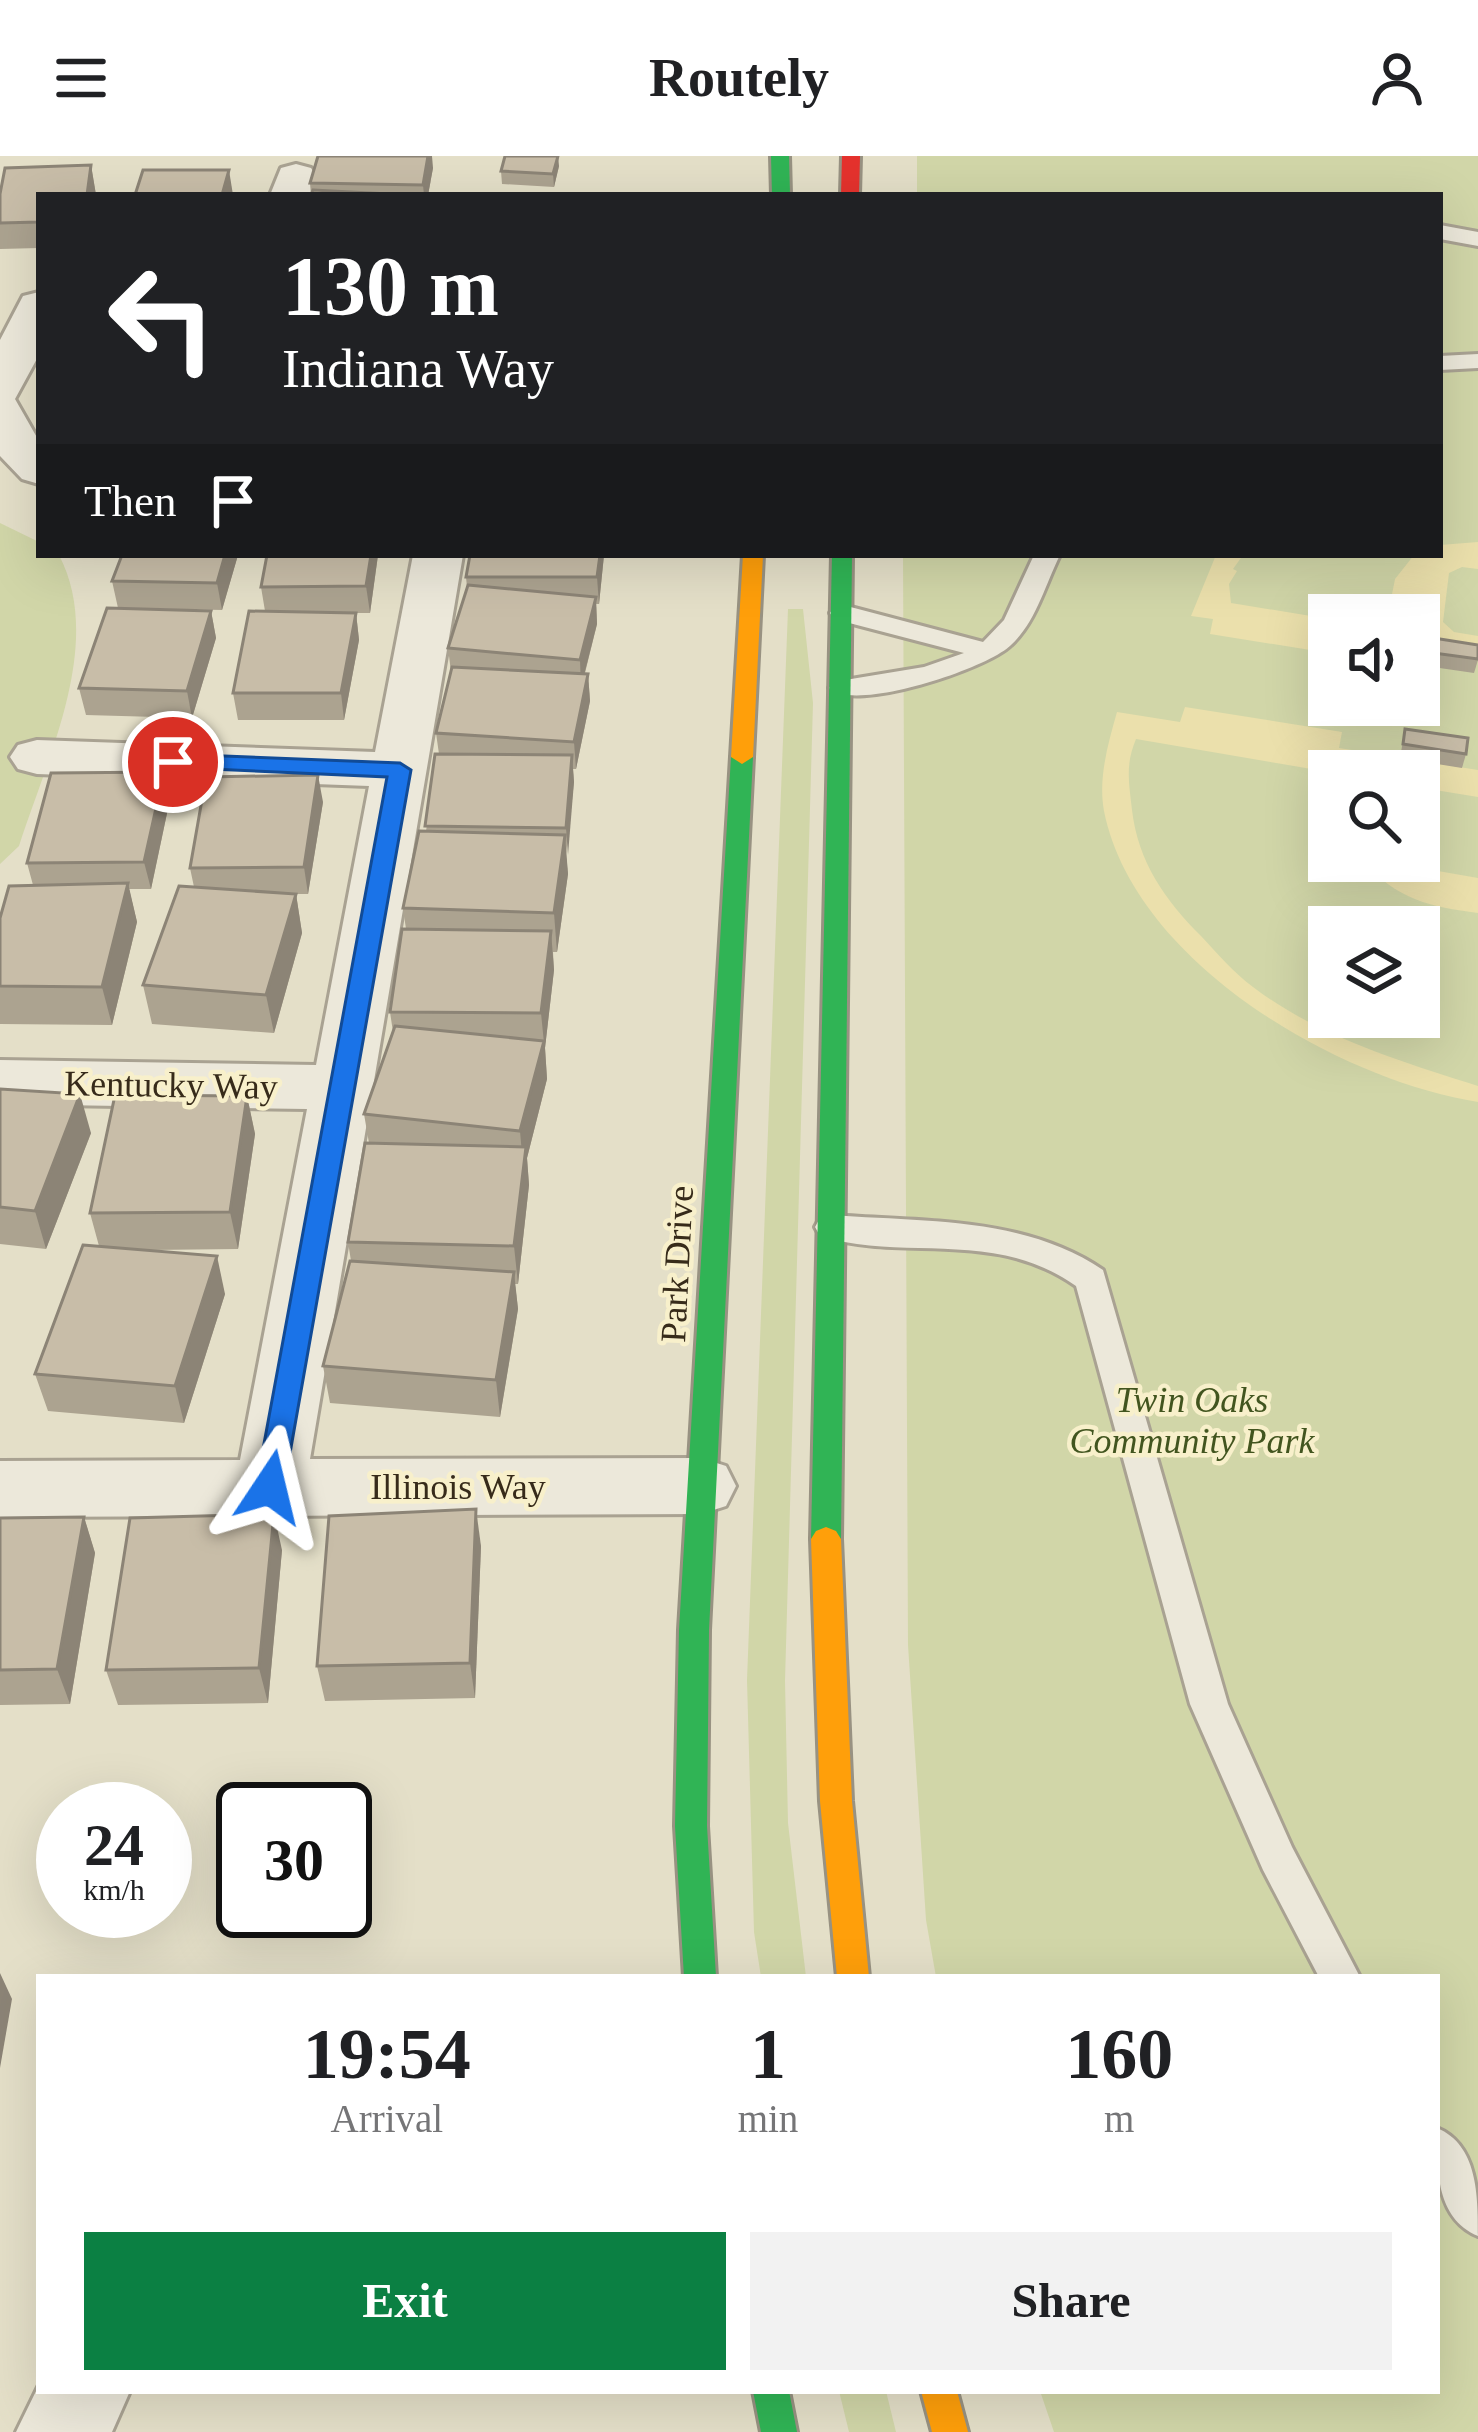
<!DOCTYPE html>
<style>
body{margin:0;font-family:"Times New Roman",serif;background:#f2f2f2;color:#202124;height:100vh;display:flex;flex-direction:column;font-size:45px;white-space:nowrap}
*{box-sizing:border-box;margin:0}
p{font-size:39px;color:#757577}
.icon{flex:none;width:66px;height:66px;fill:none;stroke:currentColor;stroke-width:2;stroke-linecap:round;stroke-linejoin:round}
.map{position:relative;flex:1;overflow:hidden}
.side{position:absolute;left:36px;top:1818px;width:1404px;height:420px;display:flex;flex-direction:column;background:#fff;border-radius:0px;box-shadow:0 12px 48px #0002}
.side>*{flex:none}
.top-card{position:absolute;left:36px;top:36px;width:1407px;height:366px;border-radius:0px;box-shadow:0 12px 48px #0002;background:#202124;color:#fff;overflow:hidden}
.buttons{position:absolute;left:1308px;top:438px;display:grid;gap:24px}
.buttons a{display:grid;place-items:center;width:132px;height:132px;border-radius:0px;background:#fff;box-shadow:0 12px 48px #0002;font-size:60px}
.speed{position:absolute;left:36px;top:1626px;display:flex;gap:24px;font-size:60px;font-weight:700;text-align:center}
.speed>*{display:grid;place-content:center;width:156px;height:156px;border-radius:50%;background:#fff;box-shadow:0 12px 48px #0002;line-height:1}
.speed small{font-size:30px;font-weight:400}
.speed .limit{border:6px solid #111;border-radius:18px;background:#fff;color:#111}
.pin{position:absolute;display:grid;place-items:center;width:102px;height:102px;color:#fff;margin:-51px;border:6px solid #fff;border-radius:50%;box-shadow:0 3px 12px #0007}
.me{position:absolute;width:132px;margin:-66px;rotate:10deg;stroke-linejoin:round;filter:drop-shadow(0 0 9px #0008)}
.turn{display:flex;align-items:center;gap:42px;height:252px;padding:0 48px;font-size:54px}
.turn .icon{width:156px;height:156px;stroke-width:2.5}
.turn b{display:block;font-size:84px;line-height:102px}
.then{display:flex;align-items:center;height:114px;padding:0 48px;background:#0003;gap:24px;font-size:45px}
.eta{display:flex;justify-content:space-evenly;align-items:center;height:204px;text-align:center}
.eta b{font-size:72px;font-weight:700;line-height:84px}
.button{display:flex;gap:24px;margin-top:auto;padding:24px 48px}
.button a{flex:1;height:138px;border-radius:0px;background:#0b8043;color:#fff;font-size:48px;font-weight:700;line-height:138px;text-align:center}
.button a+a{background:#f2f2f2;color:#202124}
header{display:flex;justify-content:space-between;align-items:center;height:156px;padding:0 48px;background:#fff;font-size:54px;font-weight:700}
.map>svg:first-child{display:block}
.green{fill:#d1d6a8;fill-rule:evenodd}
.sand{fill:#ebe0ac}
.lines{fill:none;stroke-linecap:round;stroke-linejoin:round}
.lane-casing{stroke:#a9a292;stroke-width:6}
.street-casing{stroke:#a9a292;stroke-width:6}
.fast-casing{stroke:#989282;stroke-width:6}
.slow-casing{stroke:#989282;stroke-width:6}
.jam-casing{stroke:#989282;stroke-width:6}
.lane{fill:#ece8da;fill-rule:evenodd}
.street{fill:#ece8da;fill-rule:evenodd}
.fast{fill:#30b455;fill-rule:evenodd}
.slow{fill:#ff9f0a;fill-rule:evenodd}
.jam{fill:#e5322d;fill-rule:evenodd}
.wall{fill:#aca390}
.shaded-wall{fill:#8c8476}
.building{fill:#c8bda8;stroke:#8c8476;stroke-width:3}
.route{fill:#1a73e8;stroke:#114b97;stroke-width:3}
.labels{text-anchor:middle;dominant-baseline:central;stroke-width:9;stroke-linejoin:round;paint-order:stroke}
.street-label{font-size:36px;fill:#372b1a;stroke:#f8f0cb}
.park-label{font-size:36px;font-style:italic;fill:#42551f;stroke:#f8f0cb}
</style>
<header><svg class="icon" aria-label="menu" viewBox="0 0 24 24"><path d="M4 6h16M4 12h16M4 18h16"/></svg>Routely<svg class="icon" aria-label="person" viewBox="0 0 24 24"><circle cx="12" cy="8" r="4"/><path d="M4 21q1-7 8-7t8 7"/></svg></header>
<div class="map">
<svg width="1478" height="2276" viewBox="0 0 1478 2276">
<rect width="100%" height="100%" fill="#e4dfc8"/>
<!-- green -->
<g class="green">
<path d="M917,0H1478V2276H1054L1040,2235H1437V1821H936L926,1764L908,1489L903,399H1440V39H917ZM1329,459H1419V549H1329ZM1329,615H1419V705H1329ZM1329,771H1419V861H1329Z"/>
<path d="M0,367L39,386V399H59C105,487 47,602 19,690L0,708Z"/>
<path d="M788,453H803L813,547L785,1525L788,1667L806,1821H761L754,1776L747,1524Z"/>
<path d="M839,2235H886L896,2276H849Z"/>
</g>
<!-- sand -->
<g class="sand">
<path d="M1478,386V413L1462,411L1449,417L1443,466L1454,476L1478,480V503L1419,494V459H1388L1395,423L1414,399H1440V389Z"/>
<path d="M1216,399H1243L1233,413L1237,415L1229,428L1231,447L1329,463V497L1210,478L1213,463L1191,460Z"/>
<path d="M1185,551L1342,576L1339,592L1478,614V641L1429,633L1419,638V615L1329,616L1136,583C1125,609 1129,627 1132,654C1138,706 1165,744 1201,780C1217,797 1234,817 1253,831C1319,881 1400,905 1478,930V946C1338,924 1134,806 1104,655C1098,622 1108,588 1117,556L1180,566Z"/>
<path d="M1364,705H1410L1415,711L1478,722V757C1431,751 1395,743 1364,705Z"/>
</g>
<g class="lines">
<!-- lane casing -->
<g class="lane-casing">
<g id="lane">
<path d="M1440,69L1478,76V90L1440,83Z"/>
<path d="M1478,198V212L1440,214V200Z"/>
<path d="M1034,399H1060C1045,429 1036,466 1011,489C987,513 853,557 829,532L833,526L924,511L964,497L834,463L830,457L834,451L843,449L983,486L1004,464Z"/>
<path d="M831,1059C922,1066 1024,1060 1103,1114L1228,1548L1292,1691L1360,1821H1319L1263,1714L1190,1548L1076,1130C994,1072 905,1106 820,1080L815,1071L820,1062Z"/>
<path d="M1437,1972C1478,1989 1478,2040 1478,2080C1435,2062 1437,2011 1437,1972Z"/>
</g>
</g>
<!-- street casing -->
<g class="street-casing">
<g id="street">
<path d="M296,8L311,12L317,21L314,39H270L281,12Z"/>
<path d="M39,136V199L15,243L39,285V328L22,323L0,300V184L23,140Z"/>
<path d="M413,399H463L310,1303L701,1302L726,1310L736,1330L726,1350L701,1358L0,1361V1305L240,1304L307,953L0,948V904L316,909L369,630L37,618L18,613L10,601L18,589L37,584L375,596Z"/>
<path d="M39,2229V2235H130L112,2276H16Z"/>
</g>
</g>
<!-- fast casing -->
<g class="fast-casing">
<g id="fast">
<path d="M771,0H789L790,39H772Z"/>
<path d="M832,399H852L841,1383L836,1391L826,1395L816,1391L811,1383Z"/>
<path d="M742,594L753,601L709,1474L707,1670L716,1821H684L675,1670L679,1474L731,601Z"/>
<path d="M753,2235H789L797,2276H761Z"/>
</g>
</g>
<!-- slow casing -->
<g class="slow-casing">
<g id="slow">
<path d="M743,399H763L753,601L742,608L731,601Z"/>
<path d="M826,1371L836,1375L841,1383L852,1645L869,1821H837L820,1645L811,1383L816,1375Z"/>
<path d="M921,2235H957L968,2276H932Z"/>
</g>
</g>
<!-- jam casing -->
<g class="jam-casing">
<path id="jam" d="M842,0H860L859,39H841Z"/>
</g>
<!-- lane -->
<use href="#lane" class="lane"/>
<!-- street -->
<use href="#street" class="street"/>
<!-- fast -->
<use href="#fast" class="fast"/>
<!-- slow -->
<use href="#slow" class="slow"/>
<!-- jam -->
<use href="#jam" class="jam"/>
</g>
<!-- wall -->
<g class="wall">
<path d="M91,9L96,39H39V92L0,93V38Z"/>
<path d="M559,10L554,31L502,28L501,15Z"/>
<path d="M433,12L428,39H311L310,27Z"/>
<path d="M238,399L222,454L123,452L211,455L216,482L192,562L86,559L79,532L118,452L112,425Z"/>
<path d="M378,399L370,457H356L359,484L344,564H238L233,537L265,455L261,431Z"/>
<path d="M604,399L599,448H596L597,468L585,517L588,518L590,545L576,613H573L574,626L566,699L568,718L557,796H553L554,814L545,892L547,923L527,1002L529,1029L518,1128H515L518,1153L500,1261L330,1247L323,1210L351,1105L348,1086L369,987L364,958L393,876L390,856L406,773L403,752L426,675L439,598L436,577L451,516L448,492L467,431L466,421Z"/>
<path d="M1421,480L1478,504L1474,517L1419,509Z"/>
<path d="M1405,573L1466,598L1462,612L1400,602Z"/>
<path d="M164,616L170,643L151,733H129L137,766L112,869L0,868V762L33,729L27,707Z"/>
<path d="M323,646L308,738H296L302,777L274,877L152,868L143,829L194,731L190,712Z"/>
<path d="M0,933L91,977L46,1093L0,1088Z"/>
<path d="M247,940L255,978L238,1093L150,1094L225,1138L184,1267L48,1255L35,1218L99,1090L90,1057Z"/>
<path d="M84,1361L95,1397L70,1548L0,1549V1362Z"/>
<path d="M481,1390L475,1542L325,1545L317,1510Z"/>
<path d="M282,1394L268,1547L118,1549L106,1514Z"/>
</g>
<!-- shaded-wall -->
<g class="shaded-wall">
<path d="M428,0H432L433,12L428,39H424L423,29Z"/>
<path d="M558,0L559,10L554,31L553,18Z"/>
<path d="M91,9L96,39H87Z"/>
<path d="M229,14L233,39H222Z"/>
<path d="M225,399H238L222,454L217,427Z"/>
<path d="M371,399H378L370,457L366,430Z"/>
<path d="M600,399H604L599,448L597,421Z"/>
<path d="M596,441L597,468L581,531L580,504Z"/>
<path d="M211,455L216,482L192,562L187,535Z"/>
<path d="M356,457L359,484L344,564L341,537Z"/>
<path d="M588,518L590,545L576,613L574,586Z"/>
<path d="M572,599L574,626L568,699L566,672Z"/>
<path d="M164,616L170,643L151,733L144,706Z"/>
<path d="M318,619L323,646L308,738L304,711Z"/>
<path d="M565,679L568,718L557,796L554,757Z"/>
<path d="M128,727L137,766L112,869L102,831Z"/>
<path d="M296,738L302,777L274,877L266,839Z"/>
<path d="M551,775L554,814L545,892L547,923L527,1002L529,1029L518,1128L514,1090L523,1010L520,975L544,887L541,857Z"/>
<path d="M80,938L91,977L46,1093L35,1055Z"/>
<path d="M247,940L255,978L238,1093L230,1056Z"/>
<path d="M217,1100L225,1138L184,1267L175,1230Z"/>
<path d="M514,1116L518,1153L500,1261L496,1224Z"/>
<path d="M476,1353L481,1390L475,1542L470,1507Z"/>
<path d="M274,1358L282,1394L268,1547L259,1512Z"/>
<path d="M84,1361L95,1397L70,1548L57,1513Z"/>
<path d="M0,1817L12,1843L0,1912Z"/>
</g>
<!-- building -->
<g class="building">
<path d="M318,0H428L423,29L310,27Z"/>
<path d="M505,0H558L553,18L501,15Z"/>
<path d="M91,9L87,39H39V66L0,67V38L5,12Z"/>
<path d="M143,14H229L222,39H135Z"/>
<path d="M313,34L408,39H311Z"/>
<path d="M122,399H225L217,427L112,425Z"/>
<path d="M267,399H371L366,430L261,431Z"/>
<path d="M470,399H600L597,421H466Z"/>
<path d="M468,429L596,441L580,504L448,492Z"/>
<path d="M107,452L211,455L187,535L79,532Z"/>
<path d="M249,455L356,457L341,537H233Z"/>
<path d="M1421,480L1478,489V503L1419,495Z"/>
<path d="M452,511L588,518L574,586L436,577Z"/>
<path d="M1405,573L1468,582L1466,598L1403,588Z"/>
<path d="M435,598L572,599L566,672L425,670Z"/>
<path d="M164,616L144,706L27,707L51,617Z"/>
<path d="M318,619L304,711L190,712L206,621Z"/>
<path d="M419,675L565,679L554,757L403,752Z"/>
<path d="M128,727L102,831L0,830V762L9,730Z"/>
<path d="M179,730L296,738L266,839L143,829Z"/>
<path d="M402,773L551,775L541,857L390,856Z"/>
<path d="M395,870L544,885L520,975L364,958Z"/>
<path d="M0,933L80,938L35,1055L0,1051Z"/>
<path d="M115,939L247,940L230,1056L90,1057Z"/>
<path d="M365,987L526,991L514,1090L348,1086Z"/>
<path d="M83,1089L217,1100L175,1230L35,1218Z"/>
<path d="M350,1105L514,1116L496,1224L323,1210Z"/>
<path d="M476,1353L470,1507L317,1510L329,1360Z"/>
<path d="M274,1358L259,1512L106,1514L130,1362Z"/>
<path d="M84,1361L57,1513L0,1514V1362Z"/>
</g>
<!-- route -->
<path class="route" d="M173,598L400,607L411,614L284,1331L280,1340H260L256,1331L387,621L165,611L162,606Z"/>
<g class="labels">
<!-- street labels -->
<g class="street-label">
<text transform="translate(171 929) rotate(1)">Kentucky Way</text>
<text transform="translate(677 1108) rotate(-87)">Park Drive</text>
<text x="458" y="1331">Illinois Way</text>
</g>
<!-- park labels -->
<g class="park-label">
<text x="1192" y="1244">Twin Oaks<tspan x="1192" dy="41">Community Park</tspan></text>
</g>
</g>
</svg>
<div class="buttons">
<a><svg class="icon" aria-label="sound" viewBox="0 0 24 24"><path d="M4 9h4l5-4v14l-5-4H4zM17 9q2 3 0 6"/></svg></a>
<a><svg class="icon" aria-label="search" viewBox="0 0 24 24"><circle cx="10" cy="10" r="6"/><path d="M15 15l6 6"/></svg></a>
<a><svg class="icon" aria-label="layers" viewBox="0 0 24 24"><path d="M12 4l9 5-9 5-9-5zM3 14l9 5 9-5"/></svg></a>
</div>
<div class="speed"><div>24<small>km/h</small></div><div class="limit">30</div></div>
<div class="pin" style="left:173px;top:606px;background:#d93025"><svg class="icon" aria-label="arrive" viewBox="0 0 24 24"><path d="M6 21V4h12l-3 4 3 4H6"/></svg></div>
<svg class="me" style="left:270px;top:1331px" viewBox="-20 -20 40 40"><path d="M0-17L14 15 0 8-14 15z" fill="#1a73e8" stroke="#fff" stroke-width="4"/></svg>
<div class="top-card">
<div class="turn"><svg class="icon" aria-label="left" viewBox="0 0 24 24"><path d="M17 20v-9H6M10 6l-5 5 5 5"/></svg><div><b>130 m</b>Indiana Way</div></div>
<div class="then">Then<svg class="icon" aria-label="arrive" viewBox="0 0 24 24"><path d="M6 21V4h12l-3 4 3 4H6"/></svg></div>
</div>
<section class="side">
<div class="eta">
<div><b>19:54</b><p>Arrival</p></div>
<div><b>1</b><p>min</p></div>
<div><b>160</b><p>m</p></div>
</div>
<div class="button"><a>Exit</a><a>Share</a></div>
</section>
</div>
